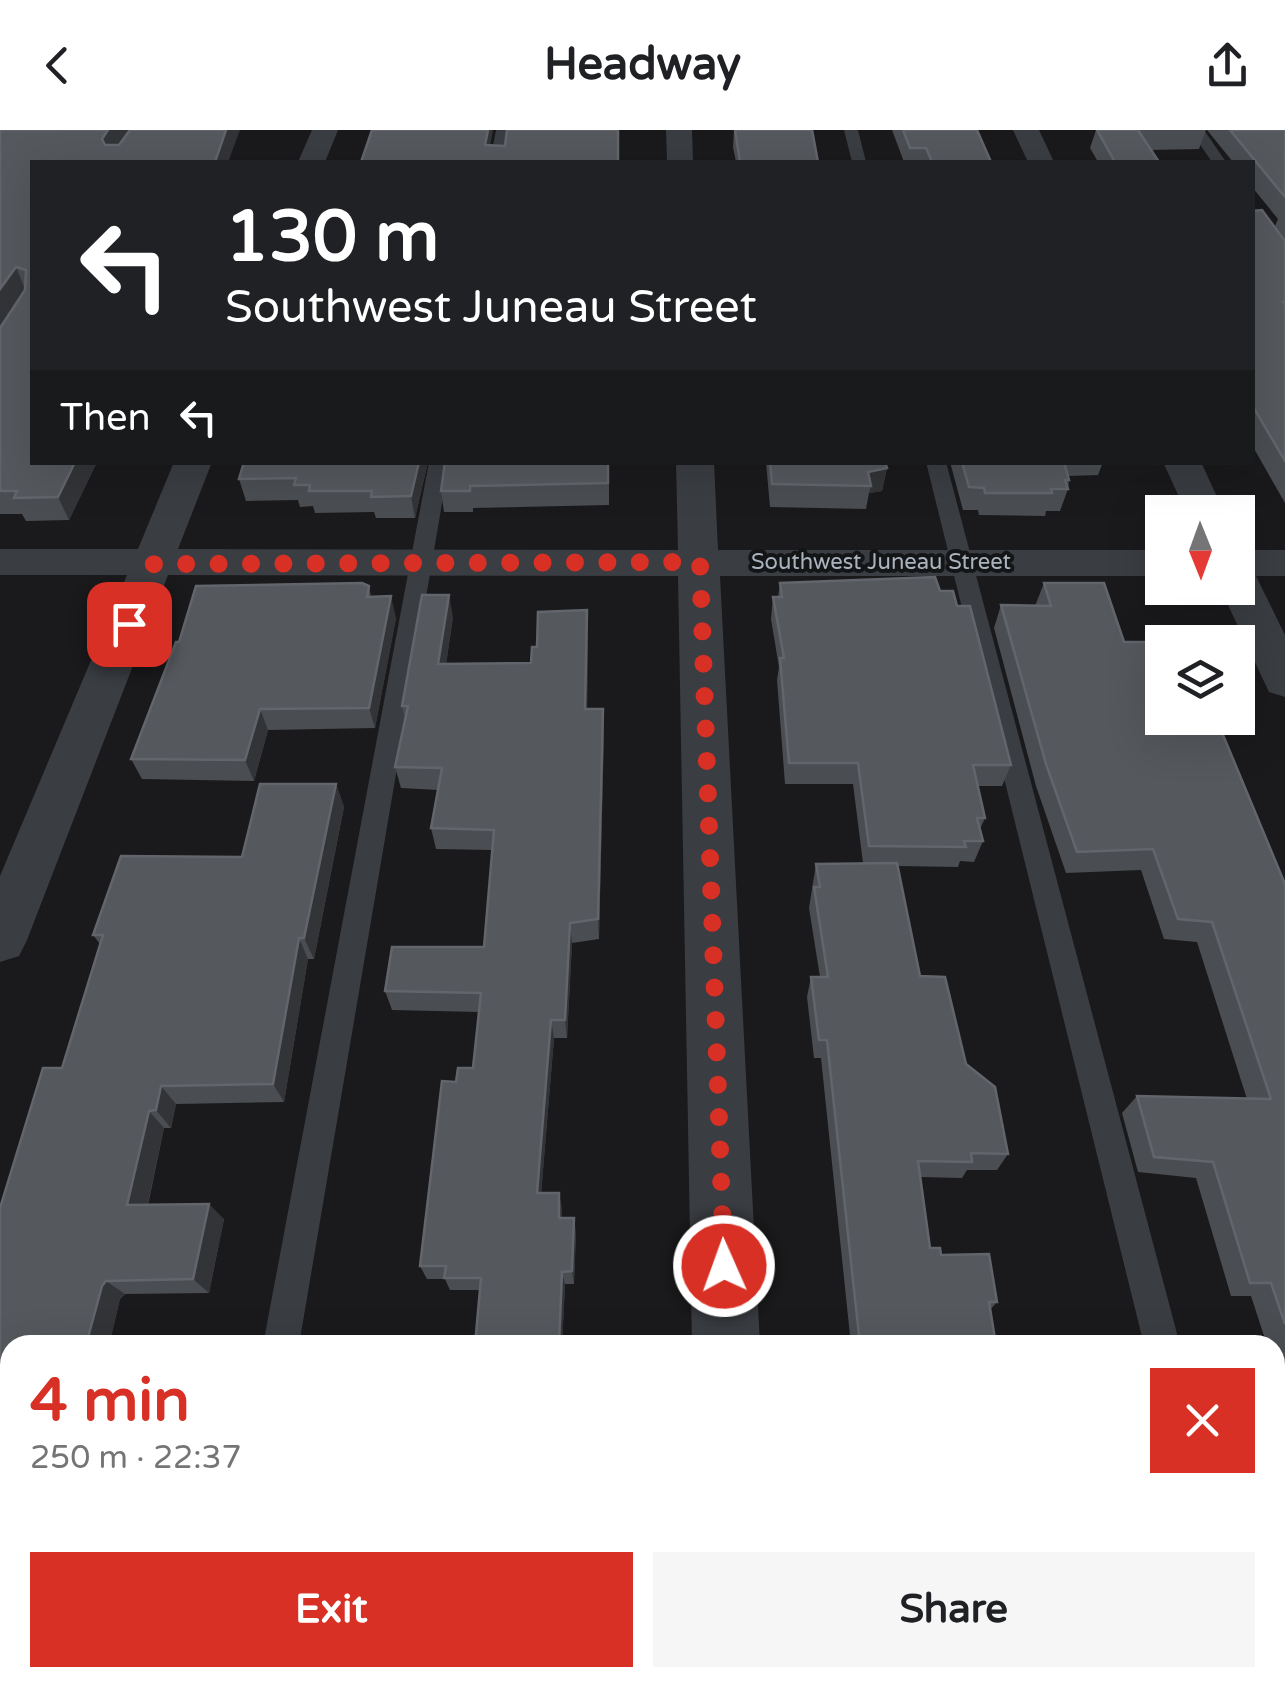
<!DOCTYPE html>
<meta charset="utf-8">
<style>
body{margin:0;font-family:"Varela Round",sans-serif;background:#f6f6f6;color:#202124;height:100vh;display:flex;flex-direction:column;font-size:38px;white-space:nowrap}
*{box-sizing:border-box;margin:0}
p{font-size:32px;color:#757577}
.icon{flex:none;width:55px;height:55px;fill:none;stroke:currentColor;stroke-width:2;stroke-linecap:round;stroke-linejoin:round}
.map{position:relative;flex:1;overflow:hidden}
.sheet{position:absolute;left:0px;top:1205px;width:1285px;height:352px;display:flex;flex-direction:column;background:#fff;border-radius:30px 30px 0 0;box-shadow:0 10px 40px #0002}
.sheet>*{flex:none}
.hud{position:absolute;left:30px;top:30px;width:1225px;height:305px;border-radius:0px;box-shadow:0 10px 40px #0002;background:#202124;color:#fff;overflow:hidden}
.needle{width:65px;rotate:179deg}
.buttons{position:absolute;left:1145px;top:365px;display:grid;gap:20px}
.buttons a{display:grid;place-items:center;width:110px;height:110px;border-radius:0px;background:#fff;box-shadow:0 10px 40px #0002;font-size:50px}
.pin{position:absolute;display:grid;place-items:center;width:85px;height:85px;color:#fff;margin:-42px;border-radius:20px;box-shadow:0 5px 15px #0006}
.me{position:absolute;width:110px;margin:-55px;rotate:358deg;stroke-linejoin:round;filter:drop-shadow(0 0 8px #0008)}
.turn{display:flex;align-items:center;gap:35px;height:210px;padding:0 30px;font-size:45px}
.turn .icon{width:130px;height:130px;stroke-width:2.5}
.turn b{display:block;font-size:70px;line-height:85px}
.then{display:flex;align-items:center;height:95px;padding:0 30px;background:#0003;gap:20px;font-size:38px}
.round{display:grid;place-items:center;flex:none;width:105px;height:105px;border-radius:0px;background:#f6f6f6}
.headline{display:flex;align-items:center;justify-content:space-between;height:170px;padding:0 30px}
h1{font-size:60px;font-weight:700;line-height:75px;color:#d93025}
.cta{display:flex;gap:20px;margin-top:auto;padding:20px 30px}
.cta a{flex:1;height:115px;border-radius:0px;background:#d93025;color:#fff;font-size:40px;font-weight:700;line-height:115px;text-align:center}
.cta a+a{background:#f6f6f6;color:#202124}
header{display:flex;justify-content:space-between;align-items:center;height:130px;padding:0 30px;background:#fff;font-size:45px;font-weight:700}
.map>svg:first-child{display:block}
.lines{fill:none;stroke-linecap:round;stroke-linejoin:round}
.service{fill:#3a3d42;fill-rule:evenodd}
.minor{fill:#3a3d42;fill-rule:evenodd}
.wall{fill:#4a4d51}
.shaded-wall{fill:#333437}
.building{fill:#55585d;stroke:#62666c;stroke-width:2.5}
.route{stroke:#d93025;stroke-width:18;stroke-dasharray:0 32.4}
.labels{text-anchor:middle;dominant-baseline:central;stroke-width:8;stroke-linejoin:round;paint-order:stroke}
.far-street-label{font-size:22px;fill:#abb4bd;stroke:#141517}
</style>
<header><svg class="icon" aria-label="back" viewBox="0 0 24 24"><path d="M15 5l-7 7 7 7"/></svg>Headway<svg class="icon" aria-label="share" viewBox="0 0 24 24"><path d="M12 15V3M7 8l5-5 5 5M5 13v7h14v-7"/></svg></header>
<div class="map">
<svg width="1285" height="1557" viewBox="0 0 1285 1557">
<rect width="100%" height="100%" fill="#1a1a1c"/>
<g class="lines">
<!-- service -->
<g class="service">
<path d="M496,0H510L504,32H490Z"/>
<path d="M844,0H858L866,32H852Z"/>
<path d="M1190,0H1204L1226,32H1212Z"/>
<path d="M429,332H449L299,1215H263Z"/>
<path d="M926,332H946L1180,1215H1144Z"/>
<path d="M202,1548H242V1557H200Z"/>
<path d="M1227,1548H1267L1271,1557H1229Z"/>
</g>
<!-- minor -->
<g class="minor">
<path d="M312,0H338L325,32H298Z"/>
<path d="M666,0H692L693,32H667Z"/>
<path d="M1013,0H1039L1054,32H1028Z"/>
<path d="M174,332H212L178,419L678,420L676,332H714L718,420H1162V446H720L760,1215H692L678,446L168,445L27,810L19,826L0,832V746L127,445H0V419H138Z"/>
<path d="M1163,332H1201L1224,382H1186Z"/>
<path d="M1238,420H1285V446H1256L1285,505V567L1269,562L1220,458H1238Z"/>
<rect x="699" y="1548" width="78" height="9"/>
</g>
</g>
<!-- wall -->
<g class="wall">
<path d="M0,0H129L119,15L233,17L228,32H32V332H97L69,390L26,391L22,384H0V198L25,159L0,196Z"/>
<path d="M734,0L818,32H736L733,17Z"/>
<path d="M892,0H977L991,32H904Z"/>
<path d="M1096,0H1206L1199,19L1150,20L1159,32H1098L1090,18Z"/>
<path d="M1207,0H1285V110L1275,96L1278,89L1252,57V32H1233Z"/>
<path d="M1252,81L1285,111V373L1252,315Z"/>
<path d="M428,332L415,388H376L374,382L315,383L313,376L300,377L298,370L246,371L239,349Z"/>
<path d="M609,332V375L473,378V382H444L441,361Z"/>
<path d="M766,332H885L887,338L882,361L869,363L866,379L770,377Z"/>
<path d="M950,332H1103L1098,345L1068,346L1069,350L1068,359L1060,381H1046L1045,386L979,385L978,380H963Z"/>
<path d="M780,453L940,461L1011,635L1002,656H978L985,688L980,699L983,711L974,732L960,731L958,737L898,736L920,846L966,934L1008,1024L997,1040H967L962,1048L920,1047L930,1118L941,1125L997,1172L990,1180L996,1215H851L821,928H814L807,867L811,847H820L809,778L816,734L863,733L853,654H785L777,550L779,537L771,489L773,467H778Z"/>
<path d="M1044,453L1124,512L1285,754V1422L1275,1387V1215H1267L1251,1166H1231L1196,1048L1138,1042L1122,983L1137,966L1247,969L1197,812L1164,809L1141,740L1066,743L1036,656L994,498L1001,475L1035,476Z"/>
<path d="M369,456L371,467L396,488L375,598L268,600L254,651L142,649L131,629L179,512Z"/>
<path d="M453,487L446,534L531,533L537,517L588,502L587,579H603L604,601L599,809L572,813L567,908H554L541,1063H559L562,1088L576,1102L574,1154H565L562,1215H475L480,1160H450L445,1149H427L420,1136L456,952L473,938L479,882L392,880L385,861L484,817L492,720L436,719L431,698L438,660L401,658L395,637L405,589L402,576Z"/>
<path d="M336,654L344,677L314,829H308L284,972L176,974L171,998H164L148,1075L224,1089L209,1163L125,1164L120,1169L109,1215H10V1548H11L9,1557H0V1078L62,938L100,814L93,805L242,727Z"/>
<path d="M1285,1423V1450L1277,1424Z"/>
<path d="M1275,1508H1285V1557H1274L1269,1548H1275Z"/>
<path d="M916,1548H1065L1067,1557H918Z"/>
<path d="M1169,1548H1237L1240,1557H1171Z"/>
</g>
<!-- shaded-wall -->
<g class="shaded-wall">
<path d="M108,0H129L109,30L102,9Z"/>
<path d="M226,0H240L228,32H215Z"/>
<path d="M488,0H493L487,32L485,15Z"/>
<path d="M16,137L25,159L0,196V159Z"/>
<path d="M75,332H97L69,390L58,367Z"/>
<path d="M419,332H428L415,388L411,366Z"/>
<path d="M887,338L882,361L869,363L871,356L868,342Z"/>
<path d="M449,465L453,487L443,556L438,534Z"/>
<path d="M391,466L396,488L375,598L369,578Z"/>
<path d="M587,480L588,502L587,601L585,579Z"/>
<path d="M260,579L268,600L254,651L245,630Z"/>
<path d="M603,579L604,601L599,809L598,789Z"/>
<path d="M336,654L344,677L314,829L304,808Z"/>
<path d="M570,793L572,813L567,908L565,890Z"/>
<path d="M299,808L308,829L284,972L273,954Z"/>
<path d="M551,890L554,908L540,1078L537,1063Z"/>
<path d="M161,956L176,974L171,998L156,980Z"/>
<path d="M149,981L164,998L144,1091L127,1075Z"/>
<path d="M559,1063L562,1078L561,1102L559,1088Z"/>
<path d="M209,1074L224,1089L209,1163L193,1149Z"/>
<path d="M574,1088L576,1102L574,1154L572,1141Z"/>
<path d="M562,1142L565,1154L562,1215H559Z"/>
<path d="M106,1151L125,1164L120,1169L109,1215H86L102,1156Z"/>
<path d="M0,1505H10V1548H11L9,1557H0Z"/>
<path d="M302,1548H314L313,1555H301Z"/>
<path d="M524,1548H529L528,1557H524Z"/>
</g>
<!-- building -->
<g class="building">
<path d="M0,0H108L102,9L105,15H119L130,0H226L215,32H32V332H75L58,367L14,368L17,361H0V198L25,160L26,140L16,137L0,159Z"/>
<path d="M372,0H488L485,15L505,16L507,0H618V32H361Z"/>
<path d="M735,0H812L818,32H740Z"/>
<path d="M903,0H977L991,32H932L926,18H910Z"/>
<path d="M1097,0H1138L1159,32H1115Z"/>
<path d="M1230,0H1285V67Z"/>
<path d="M1262,80L1285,111V172H1283L1285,175V331L1252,275V81Z"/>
<path d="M244,332H419L411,366L371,367L372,361H309L310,355H294L296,348L239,349Z"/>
<path d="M445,332H608V353L470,356V361H441Z"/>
<path d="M770,332H885L887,338L868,342L871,356L772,354Z"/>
<path d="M962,332H1064L1069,350H1065L1068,359H1051L1052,363H985L984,358L969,357Z"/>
<path d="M935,447L940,461H953L957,476H970L1011,635H973L985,688H977L983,711H964L966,717L869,716L858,633H789L780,528H784L773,467H782L780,453Z"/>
<path d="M362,453L369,456L367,467L391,466L369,578L260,579L245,630L131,629L176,512H179L196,456Z"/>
<path d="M1044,453H1104L1124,512H1185H1162V588H1216L1285,754V1194L1271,1153H1250L1213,1032L1154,1027L1137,966L1271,969L1212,792L1178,789L1153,719L1077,722L1046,634L1001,475L1051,476Z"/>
<path d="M422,465H449L438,534L531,533L532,517H537L538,482L587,480L585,579H603L598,789L570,793L565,890H551L537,1063H559V1088H574L572,1141L562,1142L559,1215H475L481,1148H444L446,1136H420L442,951L456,952L458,938H473L481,863L385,861L392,817H484L494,700L431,698L442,638L395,637L408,576H402Z"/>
<path d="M260,654H336L304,808H299L273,954L161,956L156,980L149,981L127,1075L209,1074L193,1149L106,1151L102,1156L86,1215H10V1504H0V1078L43,938H62L103,805H93L121,726L242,727Z"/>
<path d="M897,733L920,846L945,847L966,934L995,957L1008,1024L971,1023L972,1032L918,1031L930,1118H940L941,1125L989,1124L997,1172H989L996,1215H860L827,910H819L811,847H828L814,757H820L816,734Z"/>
<path d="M1275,1228H1285V1335L1279,1316H1275Z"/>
<path d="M1275,1508H1285V1553L1280,1544H1275Z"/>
<path d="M237,1548H302L301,1555L236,1557Z"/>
<path d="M428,1548H524V1557H427Z"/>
<path d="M927,1548H1065L1067,1557H929Z"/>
<path d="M1180,1548H1237L1240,1557H1182Z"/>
</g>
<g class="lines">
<!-- route -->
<path class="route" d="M129,494L154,434L700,432L724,1136"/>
</g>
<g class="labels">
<!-- far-street labels -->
<g class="far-street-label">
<text x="881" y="432">Southwest Juneau Street</text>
</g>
</g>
</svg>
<div class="buttons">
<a><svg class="needle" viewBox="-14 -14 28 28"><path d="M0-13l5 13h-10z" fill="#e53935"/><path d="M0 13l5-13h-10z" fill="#757577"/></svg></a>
<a><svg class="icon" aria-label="layers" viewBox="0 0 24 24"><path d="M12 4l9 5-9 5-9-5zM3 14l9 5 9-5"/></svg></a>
</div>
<div class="pin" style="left:129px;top:494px;background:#d93025"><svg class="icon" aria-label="arrive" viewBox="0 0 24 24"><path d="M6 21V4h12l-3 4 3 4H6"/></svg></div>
<svg class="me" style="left:724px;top:1136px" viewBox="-20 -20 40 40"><circle r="17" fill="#d93025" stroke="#fff" stroke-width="3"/><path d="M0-11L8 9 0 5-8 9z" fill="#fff"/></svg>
<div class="hud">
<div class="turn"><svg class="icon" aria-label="left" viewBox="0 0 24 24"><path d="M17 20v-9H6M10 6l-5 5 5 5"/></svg><div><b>130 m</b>Southwest Juneau Street</div></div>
<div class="then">Then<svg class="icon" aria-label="left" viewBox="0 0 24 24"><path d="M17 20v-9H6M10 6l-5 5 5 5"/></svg></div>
</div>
<section class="sheet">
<div class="headline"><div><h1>4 min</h1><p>250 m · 22:37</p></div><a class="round" style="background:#d93025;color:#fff"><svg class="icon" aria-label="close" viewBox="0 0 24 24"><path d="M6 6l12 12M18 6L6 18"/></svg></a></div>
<div class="cta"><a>Exit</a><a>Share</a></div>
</section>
</div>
